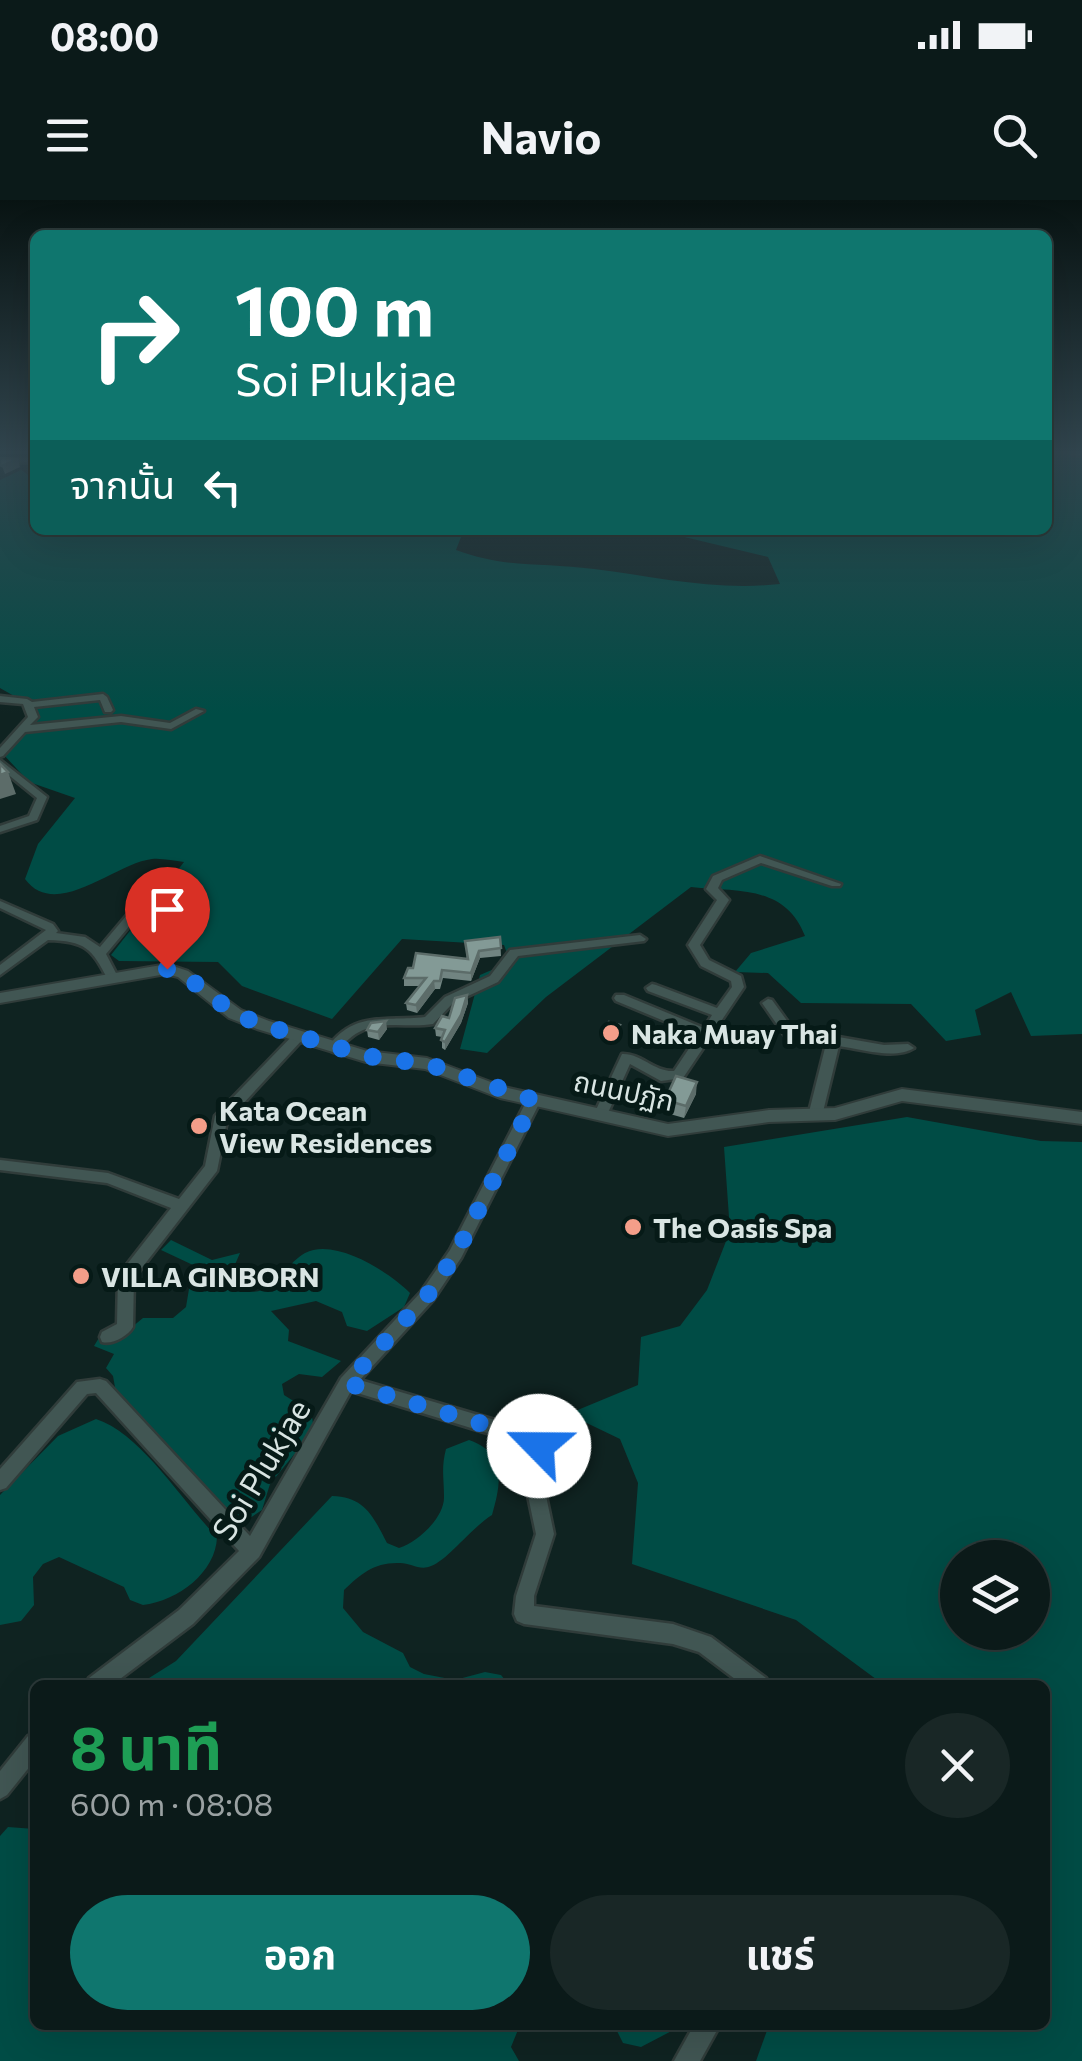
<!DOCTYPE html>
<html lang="th">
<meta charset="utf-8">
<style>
body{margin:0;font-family:Commissioner,"Noto Sans Thai",sans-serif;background:#192726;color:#f1f3f6;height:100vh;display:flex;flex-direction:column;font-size:38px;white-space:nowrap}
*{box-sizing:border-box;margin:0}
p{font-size:32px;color:#9aa1a2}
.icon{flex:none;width:55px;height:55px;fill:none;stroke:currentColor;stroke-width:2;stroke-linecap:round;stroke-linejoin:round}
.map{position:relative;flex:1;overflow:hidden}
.details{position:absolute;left:30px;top:1480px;width:1020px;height:350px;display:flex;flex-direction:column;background:#0b1a19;border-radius:15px;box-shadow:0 10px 40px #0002,0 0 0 2px #2b3838}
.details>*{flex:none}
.guide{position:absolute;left:30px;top:30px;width:1022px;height:305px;border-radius:15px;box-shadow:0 10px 40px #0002,0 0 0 2px #2b3838;background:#0f766e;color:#fff;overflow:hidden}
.tools{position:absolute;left:940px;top:1340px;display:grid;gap:20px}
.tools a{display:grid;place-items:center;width:110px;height:110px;border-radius:50%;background:#0b1a19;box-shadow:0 10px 40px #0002,0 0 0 2px #2b3838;font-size:50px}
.pin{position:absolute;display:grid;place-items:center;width:85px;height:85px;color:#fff;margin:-102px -42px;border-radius:50% 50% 50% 0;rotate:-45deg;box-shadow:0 0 10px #0007}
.pin .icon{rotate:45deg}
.me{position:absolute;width:110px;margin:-55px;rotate:293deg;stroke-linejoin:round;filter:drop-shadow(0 0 8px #0008)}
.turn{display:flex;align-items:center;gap:35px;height:210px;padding:0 40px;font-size:45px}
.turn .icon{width:130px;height:130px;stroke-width:2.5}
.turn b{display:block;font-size:70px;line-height:85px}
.then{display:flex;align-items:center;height:95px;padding:0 40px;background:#0003;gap:20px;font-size:38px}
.round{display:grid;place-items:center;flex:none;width:105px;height:105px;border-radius:52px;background:#192726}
.overview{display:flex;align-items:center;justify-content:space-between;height:170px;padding:0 40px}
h1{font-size:60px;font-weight:700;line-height:75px;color:#1e9e55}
.action{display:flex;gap:20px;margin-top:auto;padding:20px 40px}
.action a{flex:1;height:115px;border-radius:60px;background:#0f766e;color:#fff;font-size:40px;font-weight:700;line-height:115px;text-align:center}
.action a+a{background:#192726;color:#f1f3f6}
.status{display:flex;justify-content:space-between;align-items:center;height:70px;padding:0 50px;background:#0b1a19;direction:ltr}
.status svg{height:28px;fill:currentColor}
header{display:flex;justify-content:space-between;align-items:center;height:130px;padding:0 40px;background:#0b1a19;font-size:45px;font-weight:700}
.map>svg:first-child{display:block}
.green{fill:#004c45;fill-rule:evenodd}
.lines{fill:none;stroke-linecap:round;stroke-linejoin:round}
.street-casing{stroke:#303c3a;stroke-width:5}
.secondary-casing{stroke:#303c3a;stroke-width:4}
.street{fill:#415653;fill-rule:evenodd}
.secondary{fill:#415653;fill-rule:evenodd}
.wall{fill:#718481}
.shaded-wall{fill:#5c6c69}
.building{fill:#839a96;stroke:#5c6c69;stroke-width:2.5}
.route{stroke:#1a73e8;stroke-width:18;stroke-dasharray:0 32.4}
.poi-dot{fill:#f49e89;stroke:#061a17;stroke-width:4}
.labels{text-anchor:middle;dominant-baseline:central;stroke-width:10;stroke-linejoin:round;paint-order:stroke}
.poi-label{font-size:28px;font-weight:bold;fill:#d9e5e3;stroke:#061a17;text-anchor:start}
.street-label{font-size:28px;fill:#d9e5e3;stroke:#061a17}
.near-street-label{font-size:32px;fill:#d9e5e3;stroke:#061a17}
</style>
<div class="status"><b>08:00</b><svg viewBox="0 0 49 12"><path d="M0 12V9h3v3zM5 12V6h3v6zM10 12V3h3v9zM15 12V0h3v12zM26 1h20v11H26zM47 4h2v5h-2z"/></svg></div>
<header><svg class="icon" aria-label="menu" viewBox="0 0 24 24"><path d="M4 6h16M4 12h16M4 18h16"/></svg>Navio<svg class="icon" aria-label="search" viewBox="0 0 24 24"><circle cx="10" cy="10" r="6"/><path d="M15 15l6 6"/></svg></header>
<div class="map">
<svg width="1082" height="1861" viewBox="0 0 1082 1861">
<rect width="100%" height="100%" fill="#0f2321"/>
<!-- green -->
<g class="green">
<path d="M1048,253H1082V834L1031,836L1011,792L975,810L981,835L946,841L911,804L801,803L768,773L735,772L751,753L805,736C785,685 739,692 691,687L546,797L487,853L460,849L480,775L510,762L504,745L402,739L332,819L242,786L218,762L119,761L111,755L184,662C174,661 162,658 152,659C115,663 56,721 25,679L38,644L75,598L29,582L3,554L8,536L28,515L21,500L0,488V280L21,270C41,281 35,308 35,330H470L461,337L456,350C507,369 543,362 594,369C657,377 716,391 780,384L768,357L655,330H1048Z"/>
<path d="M907,917L1041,941L1082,942V1861H756L769,1825H1045V1485H884L796,1420L632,1364L638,1283L620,1239L568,1214L638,1185L641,1137L680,1126L707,1090L730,1031L724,947ZM958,1358H1032V1432H958Z"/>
<path d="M171,1040L212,1060L240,1053L230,1076C261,1117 280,1067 305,1053C335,1037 389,1072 410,1093L404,1107L367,1131L347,1126L342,1112L316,1101L271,1111L289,1130L288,1141L341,1161L322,1177L299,1174L282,1184L284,1195L311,1212L313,1223L301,1246L270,1284L262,1310L238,1326L215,1305L205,1285L118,1204L113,1176L106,1168L114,1154L94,1146L100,1136H121L143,1118H173L186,1107L193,1065L161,1050Z"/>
<path d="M96,1219C141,1233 184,1304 217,1337C216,1372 178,1401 143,1405L130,1400L124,1387L59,1357L43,1364L33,1377L34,1405L21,1421L0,1425V1295L58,1236Z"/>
<path d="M469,1240C507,1253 501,1284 492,1315C471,1328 448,1360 431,1366C420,1371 411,1363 400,1363C374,1362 361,1374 344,1390L343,1408L363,1432L403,1453L410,1467L424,1474L455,1480L485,1472L501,1475L509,1485H138L176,1461L332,1296C365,1297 373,1316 387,1343L399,1348C418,1342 445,1317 444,1296C444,1278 441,1268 446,1249Z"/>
<path d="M8,1627L35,1629V1825H520L511,1847L519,1861H0V1636Z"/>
<path d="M614,1825H683L641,1847L623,1843Z"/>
</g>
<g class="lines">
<!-- street casing -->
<g class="street-casing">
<g id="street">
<path d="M35,258V262L0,263V259Z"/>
<path d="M103,494L107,497L113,510L111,512H105L100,500L34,507L38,517L30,525L121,516L170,523L196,509L204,511L171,529L121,522L25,532L3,556L0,557V548L28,517L23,504L0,502V496L27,499L32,502Z"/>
<path d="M0,560L47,597L37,620L0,632V626L29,616L37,598L0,568Z"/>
<path d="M760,656L841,684L840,686H832L761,663L722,680L718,688L729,700L700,745L709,760L741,776L744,787L683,878L661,881L630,864L607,915H597L595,912L622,854C641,853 654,872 674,871L698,835L616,801L614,798L616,795H624L704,828L712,815L648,791L646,788L652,784L656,785L717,808L732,787L731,781L701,766L688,745L717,700L706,689L713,676Z"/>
<path d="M162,670L167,673L152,699L106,754L118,777L116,780H108C92,748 85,741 48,740L0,775V765L46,730L0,708V701L53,724L58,731L56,733L85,737L100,747L143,696L158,671Z"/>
<path d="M640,735L646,739L644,741L518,756L498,782L453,803L433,824C410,828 380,820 359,832C349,837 342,847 333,852L327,848C355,810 384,822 425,817L445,797L490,776L510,750Z"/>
<path d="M768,799L772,800L793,829L884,845L908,844L914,848C895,860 861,849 839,846L822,916L820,919H810L808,916L826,844L785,836L762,803Z"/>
<path d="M299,832L303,833L305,836L303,839L227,921L217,971L134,1078L133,1127C128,1136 112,1145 102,1142L100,1137L102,1132L117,1124L118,1076L121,1072L171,1008L107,983L0,970V960L108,973L179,999L205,966L215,916L295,833Z"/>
<path d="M534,895L541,900L461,1058L433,1100L360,1180L532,1231L538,1234L548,1246L545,1291L554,1334L534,1396V1406L673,1424L711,1437L766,1478L769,1485H743L699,1452L673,1444L524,1424L517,1421L514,1414L516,1396L536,1334L527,1291L530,1249L526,1245L351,1191L259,1357L193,1424L112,1485H86L89,1478L179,1410L239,1351L96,1193L87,1194L6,1288L0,1290V1269L77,1182L100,1179L106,1181L250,1336L341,1178L421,1092L450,1050L527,900Z"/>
<path d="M35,1533V1560L7,1595L0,1599V1571L28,1536Z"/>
<path d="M694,1825H720L700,1861H674Z"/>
</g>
</g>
<!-- secondary casing -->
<g class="secondary-casing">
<g id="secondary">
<path d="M1071,253H1082V256L1072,255Z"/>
<path d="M620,330H629L625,333Z"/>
<path d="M167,764L188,771L241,810L269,821L367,851L427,858L504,887L668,924L769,910L835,908L902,889L1082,912V924L902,901L835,920L769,922L668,936L500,898L425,869L366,862L257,829L229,818L178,777L166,774L0,803V793Z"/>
</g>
</g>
<!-- street -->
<use href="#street" class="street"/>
<!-- secondary -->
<use href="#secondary" class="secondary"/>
</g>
<!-- wall -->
<g class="wall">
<path d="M500,737L501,756L480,758L471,781L443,778L440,789H435L417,813L407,810L406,803L420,786H404V778L467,759L465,741Z"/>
<path d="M467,795L468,803L461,823L445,850L442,848V837L436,836L435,828L449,818Z"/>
<path d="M387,829L379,840L368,837L367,830Z"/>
<path d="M620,829L614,839L603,836V832Z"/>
<path d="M696,894L684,918L663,912L665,900Z"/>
</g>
<!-- shaded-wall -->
<g class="shaded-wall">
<path d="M18,259L20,267L5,274L2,266Z"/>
<path d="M8,572L16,594L0,599V575Z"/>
<path d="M479,751L480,758L471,781V773Z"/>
<path d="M434,781L435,789L417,813L416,805Z"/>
<path d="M467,795L468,803L461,823L445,850V842Z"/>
<path d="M386,821L387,829L379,840L378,832Z"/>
<path d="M697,882L696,894L684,918L686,906Z"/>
</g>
<!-- building -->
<g class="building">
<path d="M0,258L18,259L2,266L0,265Z"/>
<path d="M0,564L8,572L0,575Z"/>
<path d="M500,737L501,748L479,751L471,773L442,770L440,781H434L416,805L406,803L426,778H404L408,768H413L416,753L468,759L465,741Z"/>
<path d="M467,795L461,815L445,842L441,840L445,830L435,828L442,816L449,818L455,798Z"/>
<path d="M386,821L378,832L367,830L371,823Z"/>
<path d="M609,822L620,825L614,835L603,832Z"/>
<path d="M676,876L697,882L686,906L665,900Z"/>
</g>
<!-- sky -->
<linearGradient id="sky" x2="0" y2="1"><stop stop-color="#081312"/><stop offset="0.49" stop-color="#31454e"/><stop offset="1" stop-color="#31454e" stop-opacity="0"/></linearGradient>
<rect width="1082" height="514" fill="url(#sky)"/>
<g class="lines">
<!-- route -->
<path class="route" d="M167,769L183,774L235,814L263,825L366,856L428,864L534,900L456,1054L427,1096L347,1183L532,1239L539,1246"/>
</g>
<!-- markers -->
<g class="poi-dot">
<circle cx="611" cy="833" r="10"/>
<circle cx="199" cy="926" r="10"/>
<circle cx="633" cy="1027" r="10"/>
<circle cx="81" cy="1076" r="10"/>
</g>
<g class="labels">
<!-- poi labels -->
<g class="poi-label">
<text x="631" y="833">Naka Muay Thai</text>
<text x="219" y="910">Kata Ocean<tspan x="219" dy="32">View Residences</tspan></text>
<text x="653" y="1027">The Oasis Spa</text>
<text x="101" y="1076">VILLA GINBORN</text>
</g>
<!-- street labels -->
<g class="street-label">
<text transform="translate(624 890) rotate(12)">ถนนปฏัก</text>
</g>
<!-- near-street labels -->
<g class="near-street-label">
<text transform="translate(260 1269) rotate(-59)">Soi Plukjae</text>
</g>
</g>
</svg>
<div class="tools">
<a><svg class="icon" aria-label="layers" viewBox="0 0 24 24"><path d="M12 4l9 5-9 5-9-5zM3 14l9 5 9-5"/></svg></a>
</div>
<div class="pin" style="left:167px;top:769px;background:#d93025"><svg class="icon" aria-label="arrive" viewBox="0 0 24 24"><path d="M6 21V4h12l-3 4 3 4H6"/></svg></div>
<svg class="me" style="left:539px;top:1246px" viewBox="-20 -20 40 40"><circle r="19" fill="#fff"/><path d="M0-13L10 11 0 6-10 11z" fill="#1a73e8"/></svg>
<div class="guide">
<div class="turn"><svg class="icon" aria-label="right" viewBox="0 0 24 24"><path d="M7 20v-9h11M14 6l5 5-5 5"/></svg><div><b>100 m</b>Soi Plukjae</div></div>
<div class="then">จากนั้น<svg class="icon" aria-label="left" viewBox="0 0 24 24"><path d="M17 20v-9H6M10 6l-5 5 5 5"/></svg></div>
</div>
<section class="details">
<div class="overview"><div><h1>8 นาที</h1><p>600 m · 08:08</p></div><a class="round"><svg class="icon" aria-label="close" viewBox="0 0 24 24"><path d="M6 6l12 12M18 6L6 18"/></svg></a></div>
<div class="action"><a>ออก</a><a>แชร์</a></div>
</section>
</div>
